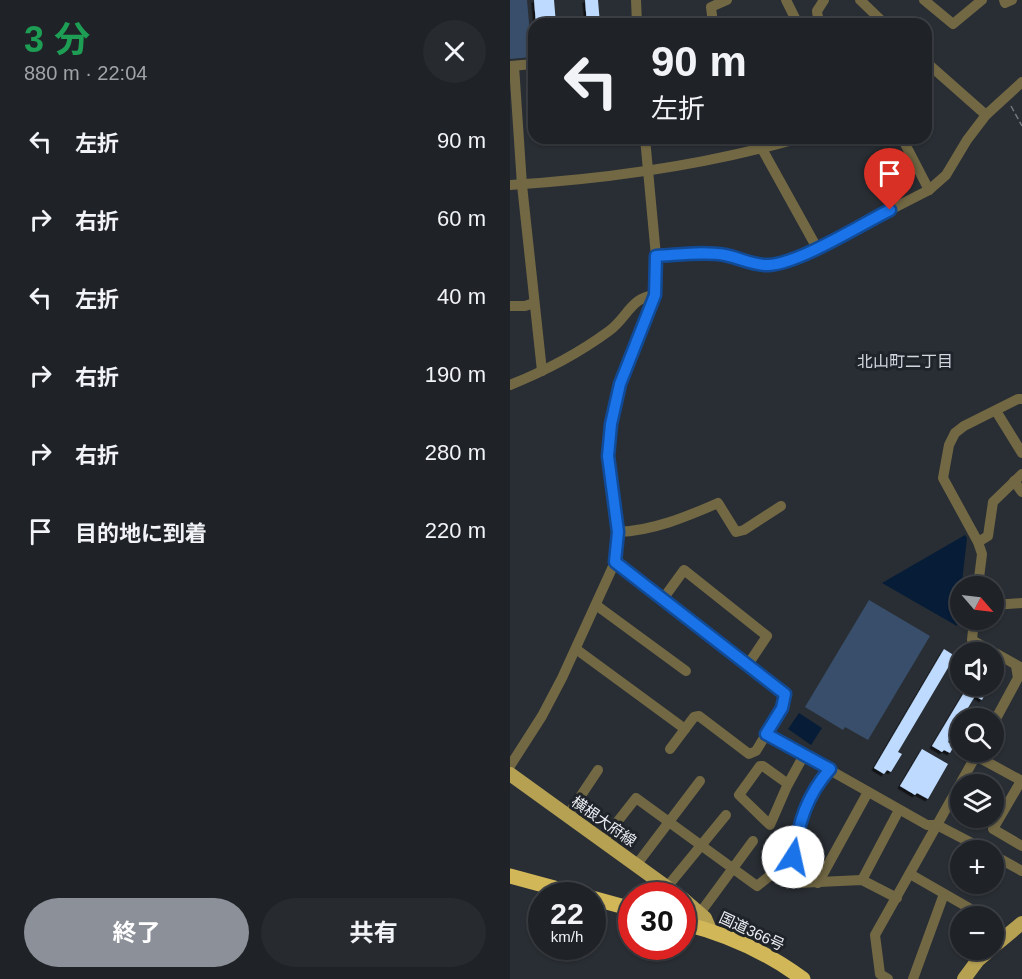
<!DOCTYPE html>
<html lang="ja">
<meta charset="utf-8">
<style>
body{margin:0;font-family:Helvetica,"Noto Sans JP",sans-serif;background:#272a2f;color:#f1f3f6;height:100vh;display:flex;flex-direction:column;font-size:22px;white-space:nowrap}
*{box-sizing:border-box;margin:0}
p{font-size:20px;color:#a1a4a7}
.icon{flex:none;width:33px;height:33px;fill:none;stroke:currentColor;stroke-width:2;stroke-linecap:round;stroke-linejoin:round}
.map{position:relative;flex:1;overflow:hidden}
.details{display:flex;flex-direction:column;background:#1f2227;width:510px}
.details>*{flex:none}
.top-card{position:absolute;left:18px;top:18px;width:404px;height:126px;border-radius:18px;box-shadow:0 2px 4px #0004,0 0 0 2px #3c3f44;background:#1f2227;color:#f1f3f6;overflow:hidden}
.needle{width:39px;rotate:118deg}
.fabs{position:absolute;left:440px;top:576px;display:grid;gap:12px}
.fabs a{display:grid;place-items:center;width:54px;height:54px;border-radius:50%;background:#1f2227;box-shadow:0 2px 4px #0004,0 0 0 2px #3c3f44;font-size:30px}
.speed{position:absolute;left:18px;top:882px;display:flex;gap:12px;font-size:30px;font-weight:700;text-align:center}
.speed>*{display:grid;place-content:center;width:78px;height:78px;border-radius:50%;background:#1f2227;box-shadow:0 2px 4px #0004,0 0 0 2px #3c3f44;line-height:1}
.speed small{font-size:15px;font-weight:400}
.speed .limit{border:9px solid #d22;background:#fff;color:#111}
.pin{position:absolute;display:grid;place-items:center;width:51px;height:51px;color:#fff;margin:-62px -26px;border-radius:50% 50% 50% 0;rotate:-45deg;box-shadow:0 0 6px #0007}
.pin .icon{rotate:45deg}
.me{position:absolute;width:66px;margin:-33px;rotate:10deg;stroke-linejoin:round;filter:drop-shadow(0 0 4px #0008)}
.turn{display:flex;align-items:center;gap:21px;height:126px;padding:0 24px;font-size:27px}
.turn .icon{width:78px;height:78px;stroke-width:2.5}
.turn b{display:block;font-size:42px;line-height:51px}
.round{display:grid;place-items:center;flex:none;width:63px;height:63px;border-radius:32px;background:#272a2f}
.head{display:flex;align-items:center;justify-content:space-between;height:102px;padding:0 24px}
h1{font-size:36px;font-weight:700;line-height:45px;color:#1e9e55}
.button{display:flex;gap:12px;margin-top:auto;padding:12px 24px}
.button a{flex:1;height:69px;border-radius:36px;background:#8c9099;color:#fff;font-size:24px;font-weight:700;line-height:69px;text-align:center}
.button a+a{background:#272a2f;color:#f1f3f6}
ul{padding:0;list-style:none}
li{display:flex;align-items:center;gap:18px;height:78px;padding:0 24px}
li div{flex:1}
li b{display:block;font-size:22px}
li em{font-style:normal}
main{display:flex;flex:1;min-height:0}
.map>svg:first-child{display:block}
.green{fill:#384e6a}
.water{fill:#061c37}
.building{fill:#bedbff;filter:url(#shadow)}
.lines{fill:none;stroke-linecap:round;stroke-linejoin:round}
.path{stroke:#75797e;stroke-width:1.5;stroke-dasharray:6 3;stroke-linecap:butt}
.minor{stroke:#726844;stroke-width:10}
.major{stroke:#b6a153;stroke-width:14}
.highway{stroke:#d1b758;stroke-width:15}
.route-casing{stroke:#114b97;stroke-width:15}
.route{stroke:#1a73e8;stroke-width:10}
.labels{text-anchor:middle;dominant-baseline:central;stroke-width:6;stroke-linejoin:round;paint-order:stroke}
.street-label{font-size:15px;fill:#ebeef2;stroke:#1f242a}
.neighbourhood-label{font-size:16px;fill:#d1d7df;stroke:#1f242a}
</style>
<main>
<section class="details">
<div class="head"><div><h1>3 分</h1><p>880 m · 22:04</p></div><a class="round"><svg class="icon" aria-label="close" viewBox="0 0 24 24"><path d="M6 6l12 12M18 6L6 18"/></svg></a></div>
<ul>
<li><svg class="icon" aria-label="left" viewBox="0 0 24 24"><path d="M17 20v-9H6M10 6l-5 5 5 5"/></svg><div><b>左折</b></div><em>90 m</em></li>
<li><svg class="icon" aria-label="right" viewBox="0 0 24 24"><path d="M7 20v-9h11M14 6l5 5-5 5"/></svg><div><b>右折</b></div><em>60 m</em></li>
<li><svg class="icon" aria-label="left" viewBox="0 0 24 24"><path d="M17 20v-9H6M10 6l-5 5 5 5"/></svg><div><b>左折</b></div><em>40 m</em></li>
<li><svg class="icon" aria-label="right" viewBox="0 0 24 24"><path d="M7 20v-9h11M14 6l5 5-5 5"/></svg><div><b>右折</b></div><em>190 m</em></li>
<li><svg class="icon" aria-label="right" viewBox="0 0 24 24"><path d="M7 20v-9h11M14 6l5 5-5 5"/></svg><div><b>右折</b></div><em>280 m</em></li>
<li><svg class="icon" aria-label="arrive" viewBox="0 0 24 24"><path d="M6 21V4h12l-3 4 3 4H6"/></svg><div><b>目的地に到着</b></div><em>220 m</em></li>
</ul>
<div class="button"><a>終了</a><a>共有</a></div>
</section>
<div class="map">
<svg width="512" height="979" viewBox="0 0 512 979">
<defs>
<filter id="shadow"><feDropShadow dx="-2.5" dy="2.5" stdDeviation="0" flood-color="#0009"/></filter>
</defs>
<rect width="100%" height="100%" fill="#292e34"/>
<!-- green -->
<g class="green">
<path d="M0,0H17L22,57L0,59Z"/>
<path d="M359,600L420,636L358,740L335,727L333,730L295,707Z"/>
</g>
<!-- water -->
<g class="water">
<path d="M455,535L457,538L447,626L372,583Z"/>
<path d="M289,713L312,728L301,745L278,729Z"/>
</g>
<!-- building -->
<g class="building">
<path d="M24,0H44L46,24H26Z"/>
<path d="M75,0H88L90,24H77Z"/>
<path d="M434,649L445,656L388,752L392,754L381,772L377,770L374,774L364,768Z"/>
<path d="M458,686H472L470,688L476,692L472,700L465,696L452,718H450V722L438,742L444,746L440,753L434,750L432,752L422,746Z"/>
<path d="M412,749L438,764L418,799L407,793L405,795L390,786Z"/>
</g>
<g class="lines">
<!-- path -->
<path class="path" d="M501,106L512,126"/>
<!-- minor -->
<g class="minor">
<path d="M126,0L127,24"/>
<path d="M276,0L288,24"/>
<path d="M314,0L307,11L308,18L315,24"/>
<path d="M350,0L375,24"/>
<path d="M414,0L443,24L472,0"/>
<path d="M494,0L495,3L502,0"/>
<path d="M203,24L201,7L217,0"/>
<path d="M416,62L476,115"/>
<path d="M0,66L24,64"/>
<path d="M4,66L12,185L32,371"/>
<path d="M246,138L307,248"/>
<path d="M392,138L419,190"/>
<path d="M0,185C98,179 196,165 290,138"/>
<path d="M146,256L191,254L213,255L247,265H260L282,260L419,190L436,175L457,140L476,115L512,82"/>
<path d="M0,306H15L24,303"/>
<path d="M0,385C35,371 69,353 99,331C117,318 121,297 145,295"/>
<path d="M486,411L512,453"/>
<path d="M504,481L512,492"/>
<path d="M108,532C142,531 176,517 208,503L226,532L234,530L271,506"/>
<path d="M468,542L478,536L483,502L512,474"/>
<path d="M105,562L275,695L272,708L246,751L239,754L189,716L184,717L160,749"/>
<path d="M468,586L472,554L468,542L433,478L439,445L445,433L454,426L508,399H512"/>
<path d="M153,599L174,570L257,636L237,666"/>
<path d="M86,605L176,671"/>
<path d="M483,605L512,603"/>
<path d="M464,620L462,640L512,668"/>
<path d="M66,649L175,729"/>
<path d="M483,724L508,678L506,666"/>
<path d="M256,734L417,825H427L475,850"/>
<path d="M466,756L512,781"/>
<path d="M0,766L32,716L52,678L105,562L108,532L98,456L103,410L110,384L137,320L145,295L146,283V256L135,138"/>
<path d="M511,781L483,829L512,846"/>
<path d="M278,784L253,766H250L229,795L260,825L277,786L294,755"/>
<path d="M58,815L88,770"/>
<path d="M93,840L126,798L247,886L283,857C289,823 296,796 320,769"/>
<path d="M483,855L512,871"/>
<path d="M127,864L190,781"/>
<path d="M265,871L287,883L352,880L387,898"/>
<path d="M400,874L473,916"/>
<path d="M352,880L389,810"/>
<path d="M308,883L358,792"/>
<path d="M157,887L216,815"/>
<path d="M190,913L243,841"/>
<path d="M483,923L497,936"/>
<path d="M378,979L370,974L365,935L468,752"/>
<path d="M403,979L434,894"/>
</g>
<!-- major -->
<g class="major">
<path d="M0,774L169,896"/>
<path d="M172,898L195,918L200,930"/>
<path d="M483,947L512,923"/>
<path d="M454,979L468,960L480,950"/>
</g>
<!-- highway -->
<g class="highway">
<path d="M0,876L74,896"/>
<path d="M82,898L122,909"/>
<path d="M172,923C216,934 257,952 293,979"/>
</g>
</g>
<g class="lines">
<!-- route casing -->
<g class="route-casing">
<path id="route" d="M283,857C289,823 296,796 320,769L256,734L272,708L275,694L105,562L108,532L98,456L101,424L110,384L145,295L146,256C168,255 193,251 215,255C230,258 244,266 259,265C290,263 350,225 380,210"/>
</g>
<!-- route -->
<use href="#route" class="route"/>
</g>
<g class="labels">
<!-- street labels -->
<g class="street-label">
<text transform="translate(94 821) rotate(35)">横根大府線</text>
<text transform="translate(242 931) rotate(25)">国道366号</text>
</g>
<!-- neighbourhood labels -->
<g class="neighbourhood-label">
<text x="395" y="361">北山町二丁目</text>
</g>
</g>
</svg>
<div class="fabs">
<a><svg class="needle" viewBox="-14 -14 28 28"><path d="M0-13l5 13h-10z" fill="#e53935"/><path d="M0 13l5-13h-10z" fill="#a1a4a7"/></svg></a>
<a><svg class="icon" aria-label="sound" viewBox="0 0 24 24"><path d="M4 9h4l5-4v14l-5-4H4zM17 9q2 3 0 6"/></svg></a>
<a><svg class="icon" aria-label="search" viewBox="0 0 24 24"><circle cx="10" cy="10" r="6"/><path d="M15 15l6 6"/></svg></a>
<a><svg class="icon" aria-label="layers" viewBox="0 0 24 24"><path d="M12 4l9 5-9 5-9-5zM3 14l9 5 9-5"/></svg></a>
<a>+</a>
<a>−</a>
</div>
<div class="speed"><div>22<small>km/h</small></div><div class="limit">30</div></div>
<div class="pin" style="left:380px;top:210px;background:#d93025"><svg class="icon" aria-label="arrive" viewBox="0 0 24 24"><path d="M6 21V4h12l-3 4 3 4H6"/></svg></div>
<svg class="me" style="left:283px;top:857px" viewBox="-20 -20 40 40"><circle r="19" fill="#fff"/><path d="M0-13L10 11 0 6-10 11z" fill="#1a73e8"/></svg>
<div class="top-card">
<div class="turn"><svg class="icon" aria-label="left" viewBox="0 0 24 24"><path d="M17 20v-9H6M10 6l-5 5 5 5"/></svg><div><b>90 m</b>左折</div></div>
</div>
</div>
</main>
